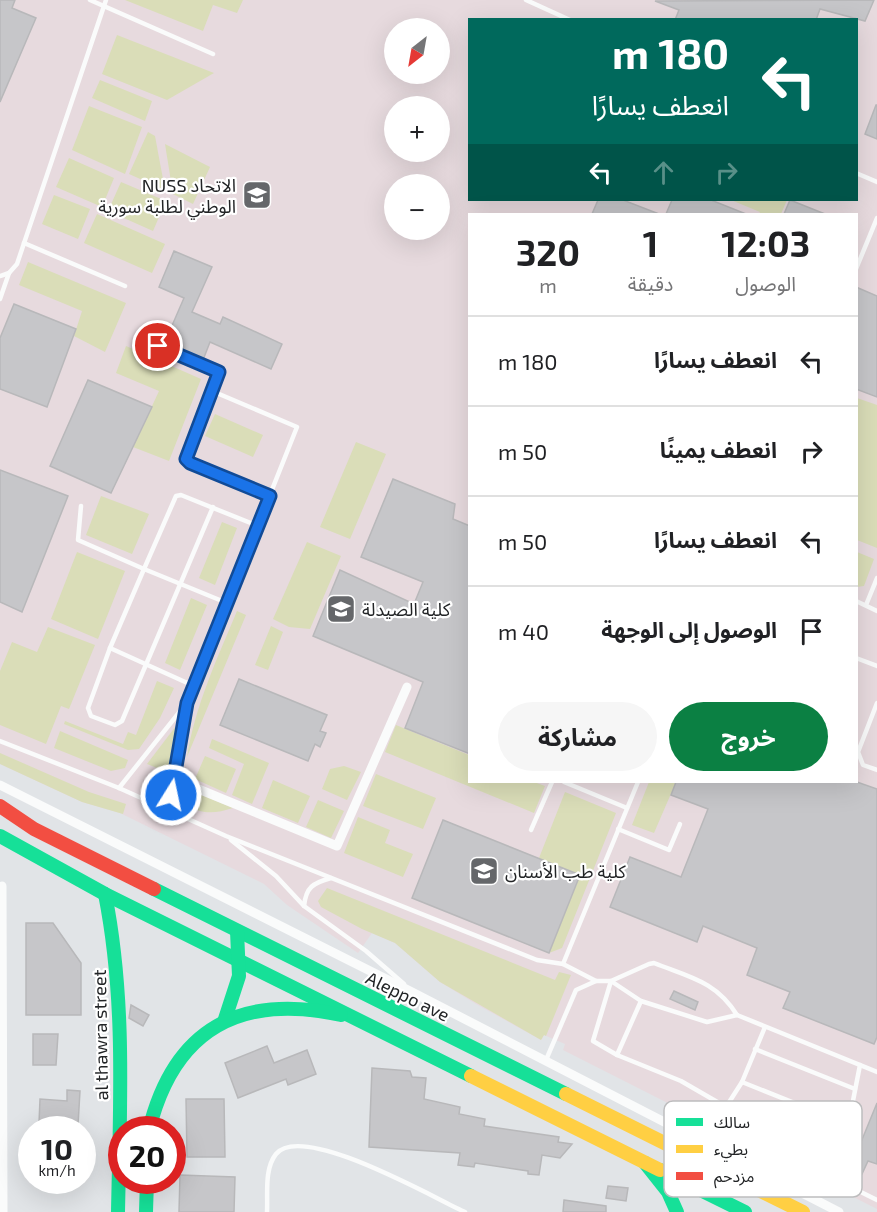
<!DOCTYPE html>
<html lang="ar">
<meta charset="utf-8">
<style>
body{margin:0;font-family:"Exo 2","Noto Sans Arabic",sans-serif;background:#f6f6f6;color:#202124;direction:rtl;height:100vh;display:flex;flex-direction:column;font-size:22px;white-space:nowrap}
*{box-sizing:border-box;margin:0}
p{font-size:20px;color:#757577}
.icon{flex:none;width:33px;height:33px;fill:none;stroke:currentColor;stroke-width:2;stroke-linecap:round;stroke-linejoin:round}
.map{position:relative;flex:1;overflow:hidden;direction:ltr}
.drawer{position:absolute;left:468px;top:213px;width:390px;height:570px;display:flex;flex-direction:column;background:#fff;border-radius:0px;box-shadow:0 6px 24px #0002;direction:rtl}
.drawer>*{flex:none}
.banner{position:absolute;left:468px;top:18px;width:390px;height:183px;border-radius:0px;box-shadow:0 6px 24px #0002;direction:rtl;background:#00695c;color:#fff;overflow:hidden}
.needle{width:39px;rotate:211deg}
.controls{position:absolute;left:384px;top:18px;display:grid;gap:12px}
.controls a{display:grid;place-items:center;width:66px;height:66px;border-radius:50%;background:#fff;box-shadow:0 6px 24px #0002;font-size:30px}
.speed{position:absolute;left:18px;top:1116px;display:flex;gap:12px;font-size:30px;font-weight:700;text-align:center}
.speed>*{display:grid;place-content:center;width:78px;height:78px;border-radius:50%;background:#fff;box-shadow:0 6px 24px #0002;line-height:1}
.speed small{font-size:15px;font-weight:400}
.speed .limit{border:9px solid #d22;background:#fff;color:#111}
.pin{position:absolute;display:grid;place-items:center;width:51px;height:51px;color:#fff;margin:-26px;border:3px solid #fff;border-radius:50%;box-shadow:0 2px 6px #0007}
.me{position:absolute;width:66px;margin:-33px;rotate:10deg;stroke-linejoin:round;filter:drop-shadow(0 0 4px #0008)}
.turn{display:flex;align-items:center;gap:21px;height:126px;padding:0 30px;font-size:27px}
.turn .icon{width:78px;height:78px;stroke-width:2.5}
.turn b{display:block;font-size:42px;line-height:51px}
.lanes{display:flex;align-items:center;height:57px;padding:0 30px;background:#0003;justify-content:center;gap:30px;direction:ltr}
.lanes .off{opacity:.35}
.eta{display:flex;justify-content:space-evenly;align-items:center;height:102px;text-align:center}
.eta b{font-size:36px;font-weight:700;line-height:42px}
.button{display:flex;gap:12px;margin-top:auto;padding:12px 30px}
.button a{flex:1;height:69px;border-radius:36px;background:#0b8043;color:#fff;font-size:24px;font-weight:700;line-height:69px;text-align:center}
.button a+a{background:#f6f6f6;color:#202124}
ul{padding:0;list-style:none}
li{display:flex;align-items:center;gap:18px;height:90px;padding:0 30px;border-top:2px solid #e0e0e0}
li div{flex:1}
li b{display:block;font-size:22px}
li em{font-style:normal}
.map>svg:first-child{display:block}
.education{fill:#e7dade;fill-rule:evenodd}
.green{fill:#daddb8}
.building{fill:#c6c6c9;stroke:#b8b8ba;stroke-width:1.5}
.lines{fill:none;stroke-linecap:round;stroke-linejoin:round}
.lane{stroke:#fafbfb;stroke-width:4.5}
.street{stroke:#fafbfb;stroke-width:9}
.fast{stroke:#16e098;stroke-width:14}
.slow{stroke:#ffcf43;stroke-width:14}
.jam{stroke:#f24e42;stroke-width:14}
.route-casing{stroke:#114b97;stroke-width:15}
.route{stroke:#1a73e8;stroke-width:10}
.labels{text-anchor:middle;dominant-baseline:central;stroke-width:4.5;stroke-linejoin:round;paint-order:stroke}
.poi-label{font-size:18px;fill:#222426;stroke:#fff;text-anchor:start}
.street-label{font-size:18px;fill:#222426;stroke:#fff}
.key{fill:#fff;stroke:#bdbdbe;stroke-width:1.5}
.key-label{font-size:16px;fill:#222426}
</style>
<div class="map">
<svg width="877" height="1212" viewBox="0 0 877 1212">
<rect width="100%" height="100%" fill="#e1e4e7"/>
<!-- education -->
<path class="education" d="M0,0H877V1209L563,1050L565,1044L544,1035L541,1040L476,1004L440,982L395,943L372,933L358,953L287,905L264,884L120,813L82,802L0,764ZM470,20H856V200H470ZM394,28H440V74H394ZM394,106H440V152H394ZM394,184H440V230H394ZM470,214H856V782H470Z"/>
<!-- green -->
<g class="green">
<path d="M125,0H243L237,13L213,5L203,31Z"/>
<path d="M117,35L214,73L167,100L102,74Z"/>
<path d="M100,80L152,101L145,121L92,98Z"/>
<path d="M89,106L142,127L125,174L72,150Z"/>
<path d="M148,132L155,136L165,190L129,174Z"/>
<path d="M165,144L210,167L193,204L173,194Z"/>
<path d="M69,158L114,178L102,207L56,187Z"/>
<path d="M121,182L166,201L153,231L108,211Z"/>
<path d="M54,195L90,209L78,239L42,224Z"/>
<path d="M731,200H787L781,214H759L760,212Z"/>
<path d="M97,214L165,244L152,273L84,243Z"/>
<path d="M28,262L126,303L105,352L74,336L82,311L19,285Z"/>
<path d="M126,346L201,379L169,461L133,447L159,391L116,373Z"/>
<path d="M857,398L877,405V548L857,540Z"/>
<path d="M215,414L263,435L253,457L205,436Z"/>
<path d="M356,442L386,454L350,539L320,527Z"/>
<path d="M101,496L149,514L132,554L86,535Z"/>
<path d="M222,522L237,528L215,585L199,578Z"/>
<path d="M307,542L341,556L310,629L289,627L273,619Z"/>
<path d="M77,552L125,571L98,639L51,619Z"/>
<path d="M857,552L874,559L864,586L857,587Z"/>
<path d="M191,598L207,605L180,670L165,663Z"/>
<path d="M237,611L246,615L187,757C195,706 217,659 237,611Z"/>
<path d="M271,626L283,632L268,670L255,665Z"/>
<path d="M48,627L95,645L69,709L61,706L46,744L0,725V671L12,642L37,652Z"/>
<path d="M157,681L174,688L160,718L139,749L128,750L64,724L65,721L123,744L128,732L136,735Z"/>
<path d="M179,722L167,772L147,764Z"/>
<path d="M396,725L469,755L470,782H534L545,786L534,813L385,752Z"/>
<path d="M60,731L128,760L125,768L111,771L54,748Z"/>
<path d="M212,739L269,763L252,804L232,795L244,764L209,748Z"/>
<path d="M0,753L89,792L126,804L123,814L82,802L0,764Z"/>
<path d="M205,756L236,769L226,793L195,779Z"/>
<path d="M344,766L361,772L347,800L322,789L330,769Z"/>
<path d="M376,774L436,798L423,829L363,806Z"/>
<path d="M273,780L310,796L298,823L262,808Z"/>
<path d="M649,782H676L654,833L632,825Z"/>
<path d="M192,791L233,808C214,814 204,814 186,806Z"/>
<path d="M565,792L616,813L562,948L549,953L580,875L539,858Z"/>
<path d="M318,800L344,811L331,838L306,827Z"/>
<path d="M358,817L390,830L385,843L413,854L403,877L344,853Z"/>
<path d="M327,888L555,980L559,972L571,975L546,1036L544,1035L541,1040L440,982L395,943L362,929L321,907L318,901Z"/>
</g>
<!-- building -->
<g class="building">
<path d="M0,0H15L12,8L36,18L0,102Z"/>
<path d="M874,0L865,21L820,9L816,20H675L679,10L655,1Z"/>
<path d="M876,105H877V139L865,134Z"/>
<path d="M598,200H623L659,214H592Z"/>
<path d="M672,200H711L746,214H666Z"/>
<path d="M790,200L825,214H784Z"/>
<path d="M174,251L212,267L192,312L220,324L223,317L282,344L271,369L210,342L203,360L164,344L184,298L159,287Z"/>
<path d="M856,287L877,296V397L856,389Z"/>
<path d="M14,304L76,329L47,407L0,389V338Z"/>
<path d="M88,380L152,407L111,493L50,466Z"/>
<path d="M0,470L68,496L22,612L0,602Z"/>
<path d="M393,479L455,504L453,519L470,526V754L405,728L423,682L313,636L340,570L414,604L423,582L361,557Z"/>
<path d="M239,679L327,715L320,731L326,733L320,747L315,744L308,761L220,725Z"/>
<path d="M676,782H857L877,789V1037L874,1044L783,1008L790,992L747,975L757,948L703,926L697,942L610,907L630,857L681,877L708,809L671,795Z"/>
<path d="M443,820L580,875L549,953L412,898Z"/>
<path d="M26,923H53L81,963V1015H26Z"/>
<path d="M674,991L698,1002L695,1010L670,999Z"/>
<path d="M131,1005L149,1015L143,1026L129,1018Z"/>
<path d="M33,1034H58L56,1065H33Z"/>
<path d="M267,1046L274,1063L307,1050L316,1074L288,1085L286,1079L238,1098L225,1063Z"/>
<path d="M372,1068L410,1071L412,1077L426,1078L424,1099L460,1107L459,1114L485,1119L484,1126L559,1137L558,1142L572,1144L560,1158L542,1155L539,1175L528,1174V1171L475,1163L474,1167L458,1165L460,1153L369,1147Z"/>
<path d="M67,1090L80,1091L78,1125L39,1123L40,1099L67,1101Z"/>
<path d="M186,1099H224L225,1157H187Z"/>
<path d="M877,1103V1164L868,1161L862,1174L850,1169Z"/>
<path d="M180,1175L235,1177L234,1212H179Z"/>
<path d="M608,1186L628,1188L626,1201L606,1198Z"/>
<path d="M564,1200L606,1206V1212H563Z"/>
</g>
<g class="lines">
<!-- lane -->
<g class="lane">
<path d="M90,0L213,54"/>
<path d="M526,0L570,20"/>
<path d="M856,173L877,182"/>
<path d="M24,243L125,286"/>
<path d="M856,269L877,218"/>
<path d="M0,276L9,273L17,264L106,0"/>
<path d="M0,299L9,273"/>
<path d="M138,337L219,372L212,391L297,427L187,703L169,810"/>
<path d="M212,391L186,459L190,463L270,496"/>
<path d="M81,506L78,540L144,569L110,648L194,686"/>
<path d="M856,601L877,611"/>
<path d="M227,603L144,569L176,496L181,495L258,526"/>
<path d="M866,605L877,578"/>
<path d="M110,648L88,708L91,716L115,725L122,721L213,507"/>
<path d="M856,658L877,666"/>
<path d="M877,703L858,752L863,765L877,770"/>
<path d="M0,741L119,788L226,836L537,960L563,964L596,981H611L641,1001L707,1022L737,1015L877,1072"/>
<path d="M564,782L627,808"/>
<path d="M119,788L185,705"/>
<path d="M618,829L669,850L680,824"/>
<path d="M531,830L552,782"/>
<path d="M231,840L276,876L304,906L366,951L404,984"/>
<path d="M304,906C306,887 313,883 331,878"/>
<path d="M563,964L638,782"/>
<path d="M641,1001L617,1055L681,1081L726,1107L742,1082L765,1027"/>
<path d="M755,1049L855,1089"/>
<path d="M617,1055L593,1041L611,981L649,964L654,963C689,977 716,981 737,1015"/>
<path d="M546,1060L576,990L596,981"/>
<path d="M742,1082L842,1122L850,1116L860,1065"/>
<path d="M726,1107L761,1133L780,1152L877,1200"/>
<path d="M267,1212C268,1194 264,1169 276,1154C302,1122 432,1197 465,1212"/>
</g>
<!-- street -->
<g class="street">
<path d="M174,779L337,846L407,687"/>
<path d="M0,785L412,992L839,1212"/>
<path d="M2,886L3,1212"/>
</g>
<!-- fast -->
<g class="fast">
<path d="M0,836L105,894L471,1076"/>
<path d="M154,889L566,1094"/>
<path d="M105,894C126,1000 120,1105 118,1212"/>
<path d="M225,1019L239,976L237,931"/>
<path d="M149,1130C174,1028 241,993 341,1015"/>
<path d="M645,1163L668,1192L677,1212"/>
<path d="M660,1170L745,1212"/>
<path d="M146,1212L147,1180"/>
</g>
<!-- slow -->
<g class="slow">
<path d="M471,1076L660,1170"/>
<path d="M566,1094L803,1212"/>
</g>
<!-- jam -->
<path class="jam" d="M0,806L34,829L154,889"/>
</g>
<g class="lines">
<!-- route casing -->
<g class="route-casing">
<path id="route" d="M158,346L219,372L186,459L190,463L270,496L187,703L171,795"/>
</g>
<!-- route -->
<use href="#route" class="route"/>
</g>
<!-- icons -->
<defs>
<g id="university-square" transform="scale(1.5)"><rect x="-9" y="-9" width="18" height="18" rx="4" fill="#65676a" stroke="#fff"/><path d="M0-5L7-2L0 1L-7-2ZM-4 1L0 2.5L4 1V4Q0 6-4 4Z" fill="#fff"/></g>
</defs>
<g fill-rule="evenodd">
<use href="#university-square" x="257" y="195"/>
<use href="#university-square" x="341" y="609"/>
<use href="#university-square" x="484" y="871"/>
</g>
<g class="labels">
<!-- poi labels -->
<g class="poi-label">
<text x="236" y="185" text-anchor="end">NUSS الاتحاد<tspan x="236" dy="21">الوطني لطلبة سورية</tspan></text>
<text x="362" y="609">كلية الصيدلة</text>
<text x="505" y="871">كلية طب الأسنان</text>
</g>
<!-- street labels -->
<g class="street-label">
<text transform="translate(408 996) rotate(26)">Aleppo ave</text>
<text transform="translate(100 1035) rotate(-91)">al thawra street</text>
</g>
</g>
<!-- legend -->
<rect x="664" y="1101" width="198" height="96" rx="9" class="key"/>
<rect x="676" y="1118" width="27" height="8" fill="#16e098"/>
<rect x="676" y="1145" width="27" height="8" fill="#ffcf43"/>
<rect x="676" y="1172" width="27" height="8" fill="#f24e42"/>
<g class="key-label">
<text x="714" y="1128">سالك</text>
<text x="714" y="1155">بطيء</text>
<text x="714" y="1182">مزدحم</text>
</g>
</svg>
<div class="controls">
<a><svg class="needle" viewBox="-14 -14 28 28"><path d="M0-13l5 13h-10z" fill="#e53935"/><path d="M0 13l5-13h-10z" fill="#757577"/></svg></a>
<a>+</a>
<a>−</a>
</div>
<div class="speed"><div>10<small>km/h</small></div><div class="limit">20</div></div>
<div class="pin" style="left:158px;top:346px;background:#d93025"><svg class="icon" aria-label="arrive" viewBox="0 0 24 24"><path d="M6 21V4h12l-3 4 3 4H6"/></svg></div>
<svg class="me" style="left:171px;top:795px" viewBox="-20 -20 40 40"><circle r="17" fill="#1a73e8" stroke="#fff" stroke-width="3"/><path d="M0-11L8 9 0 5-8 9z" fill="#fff"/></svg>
<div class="banner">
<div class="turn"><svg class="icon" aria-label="left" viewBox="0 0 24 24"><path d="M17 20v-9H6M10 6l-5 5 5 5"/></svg><div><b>180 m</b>انعطف يسارًا</div></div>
<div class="lanes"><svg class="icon" aria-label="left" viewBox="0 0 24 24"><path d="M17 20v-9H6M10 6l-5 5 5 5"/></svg><svg class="icon off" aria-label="ahead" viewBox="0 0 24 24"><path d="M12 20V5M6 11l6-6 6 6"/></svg><svg class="icon off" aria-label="right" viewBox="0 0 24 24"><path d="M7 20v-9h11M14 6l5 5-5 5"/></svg></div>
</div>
<section class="drawer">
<div class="eta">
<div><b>12:03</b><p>الوصول</p></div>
<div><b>1</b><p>دقيقة</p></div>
<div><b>320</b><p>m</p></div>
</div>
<ul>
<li><svg class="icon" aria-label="left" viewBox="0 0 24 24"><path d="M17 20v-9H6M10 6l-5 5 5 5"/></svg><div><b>انعطف يسارًا</b></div><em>180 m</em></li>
<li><svg class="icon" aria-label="right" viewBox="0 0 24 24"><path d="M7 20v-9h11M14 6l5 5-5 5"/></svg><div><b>انعطف يمينًا</b></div><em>50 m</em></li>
<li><svg class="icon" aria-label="left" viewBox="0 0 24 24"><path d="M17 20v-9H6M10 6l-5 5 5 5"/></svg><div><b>انعطف يسارًا</b></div><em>50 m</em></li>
<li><svg class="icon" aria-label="arrive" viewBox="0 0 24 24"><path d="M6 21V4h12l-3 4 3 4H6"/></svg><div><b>الوصول إلى الوجهة</b></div><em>40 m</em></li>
</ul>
<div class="button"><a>خروج</a><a>مشاركة</a></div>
</section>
</div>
